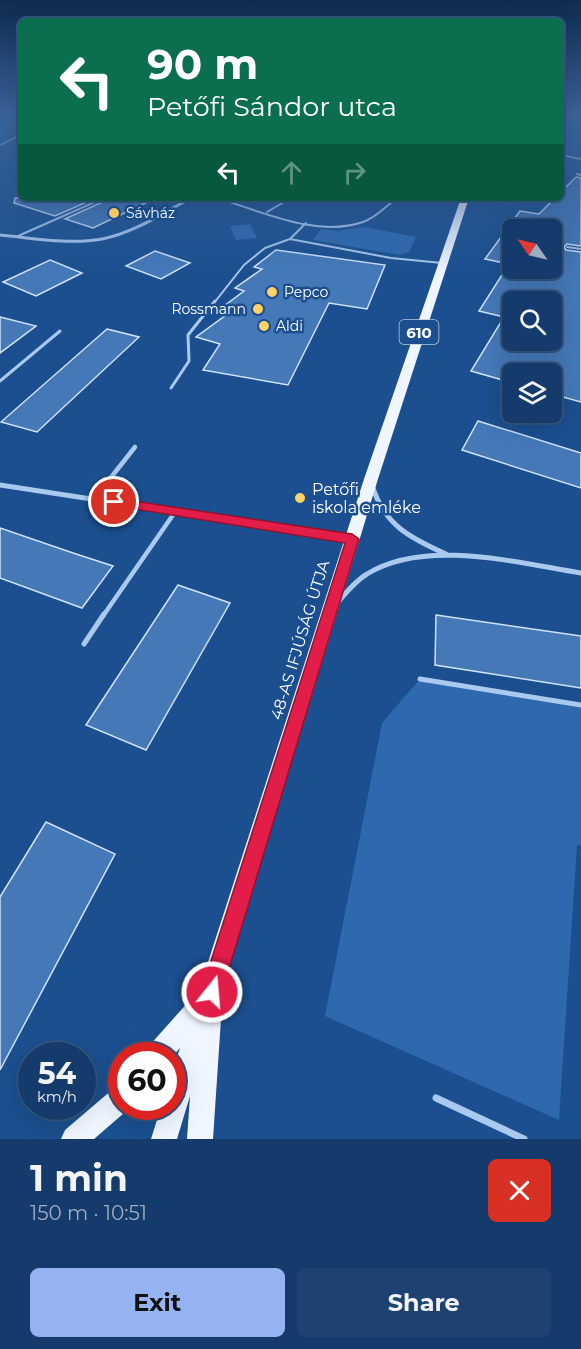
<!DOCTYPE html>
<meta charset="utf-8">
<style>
body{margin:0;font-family:Montserrat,sans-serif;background:#1d4271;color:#f1f3f6;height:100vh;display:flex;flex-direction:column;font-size:22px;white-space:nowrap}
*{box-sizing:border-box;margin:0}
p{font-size:20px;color:#9dadc1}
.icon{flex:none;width:33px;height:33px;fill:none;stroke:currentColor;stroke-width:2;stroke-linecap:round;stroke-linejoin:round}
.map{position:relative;height:1139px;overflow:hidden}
.side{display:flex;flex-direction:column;background:#143b6b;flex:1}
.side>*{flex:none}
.banner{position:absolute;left:18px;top:18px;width:546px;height:183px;border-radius:9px;box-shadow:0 6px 24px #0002,0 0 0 2px #33557e;background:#0b6e4f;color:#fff;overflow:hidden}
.needle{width:39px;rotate:304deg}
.buttons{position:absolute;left:502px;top:219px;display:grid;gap:12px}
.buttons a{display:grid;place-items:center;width:60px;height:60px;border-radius:9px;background:#143b6b;box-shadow:0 6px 24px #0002,0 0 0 2px #33557e;font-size:30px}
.speed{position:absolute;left:18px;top:1042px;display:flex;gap:12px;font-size:30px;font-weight:700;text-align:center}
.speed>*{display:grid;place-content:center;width:78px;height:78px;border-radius:50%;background:#143b6b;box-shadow:0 6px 24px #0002,0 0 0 2px #33557e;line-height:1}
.speed small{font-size:15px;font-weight:400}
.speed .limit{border:9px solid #d22;background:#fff;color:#111}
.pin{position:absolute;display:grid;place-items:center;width:51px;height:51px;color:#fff;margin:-26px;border:3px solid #fff;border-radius:50%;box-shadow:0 2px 6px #0007}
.me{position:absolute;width:66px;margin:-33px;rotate:17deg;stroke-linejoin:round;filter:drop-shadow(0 0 4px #0008)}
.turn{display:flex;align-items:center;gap:21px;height:126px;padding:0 30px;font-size:27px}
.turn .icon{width:78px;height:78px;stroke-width:2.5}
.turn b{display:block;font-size:42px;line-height:51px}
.lanes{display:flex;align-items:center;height:57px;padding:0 30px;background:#0003;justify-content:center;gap:30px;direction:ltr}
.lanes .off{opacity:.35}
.round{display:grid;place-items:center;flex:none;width:63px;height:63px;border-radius:9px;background:#1d4271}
.head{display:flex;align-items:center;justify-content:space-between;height:102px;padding:0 30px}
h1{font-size:36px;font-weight:700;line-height:45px}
.cta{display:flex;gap:12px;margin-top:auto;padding:12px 30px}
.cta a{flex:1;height:69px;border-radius:9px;background:#95b2f1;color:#111;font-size:24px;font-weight:700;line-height:69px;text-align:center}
.cta a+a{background:#1d4271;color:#f1f3f6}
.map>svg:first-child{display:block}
.green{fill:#2e69ad}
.building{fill:#4478b7;stroke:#cfe3fa;stroke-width:1.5;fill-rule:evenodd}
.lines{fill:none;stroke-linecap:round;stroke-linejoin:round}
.lane-far4{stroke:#a9c9ee;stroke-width:2}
.lane-far3{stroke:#a9c9ee;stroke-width:3}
.lane-far2{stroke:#a9c9ee;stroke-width:4.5}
.lane-far1{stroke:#a9c9ee;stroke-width:5}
.lane{stroke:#a9c9ee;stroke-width:7}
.street-far2{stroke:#a9c9ee;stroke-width:2}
.street-far1{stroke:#a9c9ee;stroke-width:3}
.street{stroke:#a9c9ee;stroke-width:5}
.primary{fill:#f0f6ff;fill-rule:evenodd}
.route{fill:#e11d48;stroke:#92132f;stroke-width:1.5}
.poi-dot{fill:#ffd166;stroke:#1b4f8f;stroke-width:2}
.labels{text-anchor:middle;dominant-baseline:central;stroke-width:5;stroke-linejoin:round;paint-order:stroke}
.far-poi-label{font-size:14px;fill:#fff;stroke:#1b4f8f;text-anchor:start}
.shield{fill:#1b4f8f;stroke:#bbcadd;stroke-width:1.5}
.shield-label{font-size:15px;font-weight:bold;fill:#fff}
.poi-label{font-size:16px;fill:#fff;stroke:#1b4f8f;text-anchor:start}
.street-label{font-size:16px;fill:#fff;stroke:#1b4f8f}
</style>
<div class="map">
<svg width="581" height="1139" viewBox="0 0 581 1139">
<rect width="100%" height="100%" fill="#1b4f8f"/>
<!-- green -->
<g class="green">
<path d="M250,224L257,238L236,240L230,226Z"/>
<path d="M364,227L416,237L409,252L400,255L313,240L321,229L338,231Z"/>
<path d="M420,679L581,705V846L577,845L559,1120L325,1016L382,723Z"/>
</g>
<!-- building -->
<g class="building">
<path d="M576,177L581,178V246L567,244L564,247L566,250L581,252V402L552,394V374H513V383L471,371L504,317L479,311L509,264L485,259L520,211L539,214L555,198H561V192ZM513,230H552V268H513ZM513,302H552V340H513Z"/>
<path d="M15,198H96L55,216L14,203Z"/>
<path d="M107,198H156L93,228L65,219L105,201Z"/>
<path d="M276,250L385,265L367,309L329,303L288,385L203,370L220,344L196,337L226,315L216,312L244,291L235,288L262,269L254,267Z"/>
<path d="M155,251L190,263L161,279L126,266Z"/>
<path d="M50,260L82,273L36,296L3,282Z"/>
<path d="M0,317L36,326L0,353Z"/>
<path d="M107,329L139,337L37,432L1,422Z"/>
<path d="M478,421L581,453V488L462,450Z"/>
<path d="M0,528L76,554L113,566L82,608L0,578Z"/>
<path d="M178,585L230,603L146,750L86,725Z"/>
<path d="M436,615L581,636V688L435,665Z"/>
<path d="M46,822L115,854L0,1070V897Z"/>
</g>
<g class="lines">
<!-- lane-far4 -->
<g class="lane-far4">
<path d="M577,174L581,175"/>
<path d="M217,198C261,211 316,238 363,222C376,218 386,206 397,198"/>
<path d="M267,212L291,198"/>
<path d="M18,236L104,198"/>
<path d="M290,239L306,223"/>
<path d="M567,247L581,249"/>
<path d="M214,303L244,265L265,248L290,239L391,258L442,263"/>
</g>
<!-- lane-far3 -->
<g class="lane-far3">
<path d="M0,381L60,331"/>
<path d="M171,388L189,361L188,335L215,301"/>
</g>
<!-- lane-far2 -->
<g class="lane-far2">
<path d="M94,499L135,447"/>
<path d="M103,616L175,512"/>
</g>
<!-- lane-far1 -->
<g class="lane-far1">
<path d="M84,644L104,614"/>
<path d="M420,679L581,705"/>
</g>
<!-- lane -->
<path class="lane" d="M436,1098L524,1139"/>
<!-- street-far2 -->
<g class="street-far2">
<path d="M0,116L21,119"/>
<path d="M0,145L21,135"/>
<path d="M561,155L581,159"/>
</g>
<!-- street-far1 -->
<path class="street-far1" d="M0,235C33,238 69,245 102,239C134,233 163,213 191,198"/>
<!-- street -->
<g class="street">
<path d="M0,485L352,539"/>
<path d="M372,485C384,525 410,538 446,554"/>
<path d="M337,603C346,593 355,581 367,574C425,538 518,563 581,573"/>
</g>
<!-- primary -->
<g class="primary">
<path d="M461,198H469L378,479L216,1010L221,1019L213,1139H187L190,1096L177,1139H151L161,1107H172V1072L180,1048L172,1057L145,1056L148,1047L199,990L364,479Z"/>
<path d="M122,1085V1107H131L94,1139H61L65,1130L113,1089Z"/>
</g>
</g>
<!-- sky -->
<linearGradient id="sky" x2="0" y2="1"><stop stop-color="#0f2b4f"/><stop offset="0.42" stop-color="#39639b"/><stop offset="1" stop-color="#39639b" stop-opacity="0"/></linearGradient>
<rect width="581" height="274" fill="url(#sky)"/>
<!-- route -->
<path class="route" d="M114,498L352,534L359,539L222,992L219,1000L212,1003L204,1000L201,992L345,543L110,505L108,502L110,499Z"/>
<!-- markers -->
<g class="poi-dot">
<circle cx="114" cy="213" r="6"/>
<circle cx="272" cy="292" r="6"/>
<circle cx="258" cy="309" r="6"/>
<circle cx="264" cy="326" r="6"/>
<circle cx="300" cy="498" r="6"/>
</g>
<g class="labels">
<!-- far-poi labels -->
<g class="far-poi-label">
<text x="126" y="213">Sávház</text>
<text x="284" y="292">Pepco</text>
<text x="246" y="309" text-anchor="end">Rossmann</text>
<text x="276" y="326">Aldi</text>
</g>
<!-- shield labels -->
<rect class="shield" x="399.5" y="320" width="39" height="24" rx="4.5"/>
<g class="shield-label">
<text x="419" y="332">610</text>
</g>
<!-- poi labels -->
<g class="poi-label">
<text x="312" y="489">Petőfi<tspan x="312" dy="18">iskola emléke</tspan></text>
</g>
<!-- street labels -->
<g class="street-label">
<text transform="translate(300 640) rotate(-73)">48-AS IFJÚSÁG ÚTJA</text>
</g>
</g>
</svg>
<div class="buttons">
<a><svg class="needle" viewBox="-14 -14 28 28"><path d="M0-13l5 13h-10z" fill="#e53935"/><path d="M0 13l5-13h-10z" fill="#9dadc1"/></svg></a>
<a><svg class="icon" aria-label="search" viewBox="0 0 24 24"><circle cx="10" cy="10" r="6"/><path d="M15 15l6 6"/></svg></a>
<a><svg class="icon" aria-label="layers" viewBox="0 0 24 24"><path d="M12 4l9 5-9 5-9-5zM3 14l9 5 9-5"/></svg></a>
</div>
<div class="speed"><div>54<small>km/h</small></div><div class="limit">60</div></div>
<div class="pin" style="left:114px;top:502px;background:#d93025"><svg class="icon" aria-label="arrive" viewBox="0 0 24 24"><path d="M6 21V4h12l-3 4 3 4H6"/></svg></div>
<svg class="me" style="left:212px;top:992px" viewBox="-20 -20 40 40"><circle r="17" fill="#e11d48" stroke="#fff" stroke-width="3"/><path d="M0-11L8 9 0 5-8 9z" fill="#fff"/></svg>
<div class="banner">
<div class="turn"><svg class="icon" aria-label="left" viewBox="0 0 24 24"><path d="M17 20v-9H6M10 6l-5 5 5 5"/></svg><div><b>90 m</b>Petőfi Sándor utca</div></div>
<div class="lanes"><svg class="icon" aria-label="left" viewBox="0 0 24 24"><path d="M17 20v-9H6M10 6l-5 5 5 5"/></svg><svg class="icon off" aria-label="ahead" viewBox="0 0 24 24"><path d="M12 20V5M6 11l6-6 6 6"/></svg><svg class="icon off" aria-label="right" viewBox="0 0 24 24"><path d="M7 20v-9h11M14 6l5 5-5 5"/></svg></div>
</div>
</div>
<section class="side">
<div class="head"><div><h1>1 min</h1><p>150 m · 10:51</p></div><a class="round" style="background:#d93025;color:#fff"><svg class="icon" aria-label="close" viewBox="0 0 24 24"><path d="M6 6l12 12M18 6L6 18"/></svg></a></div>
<div class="cta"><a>Exit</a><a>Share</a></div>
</section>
